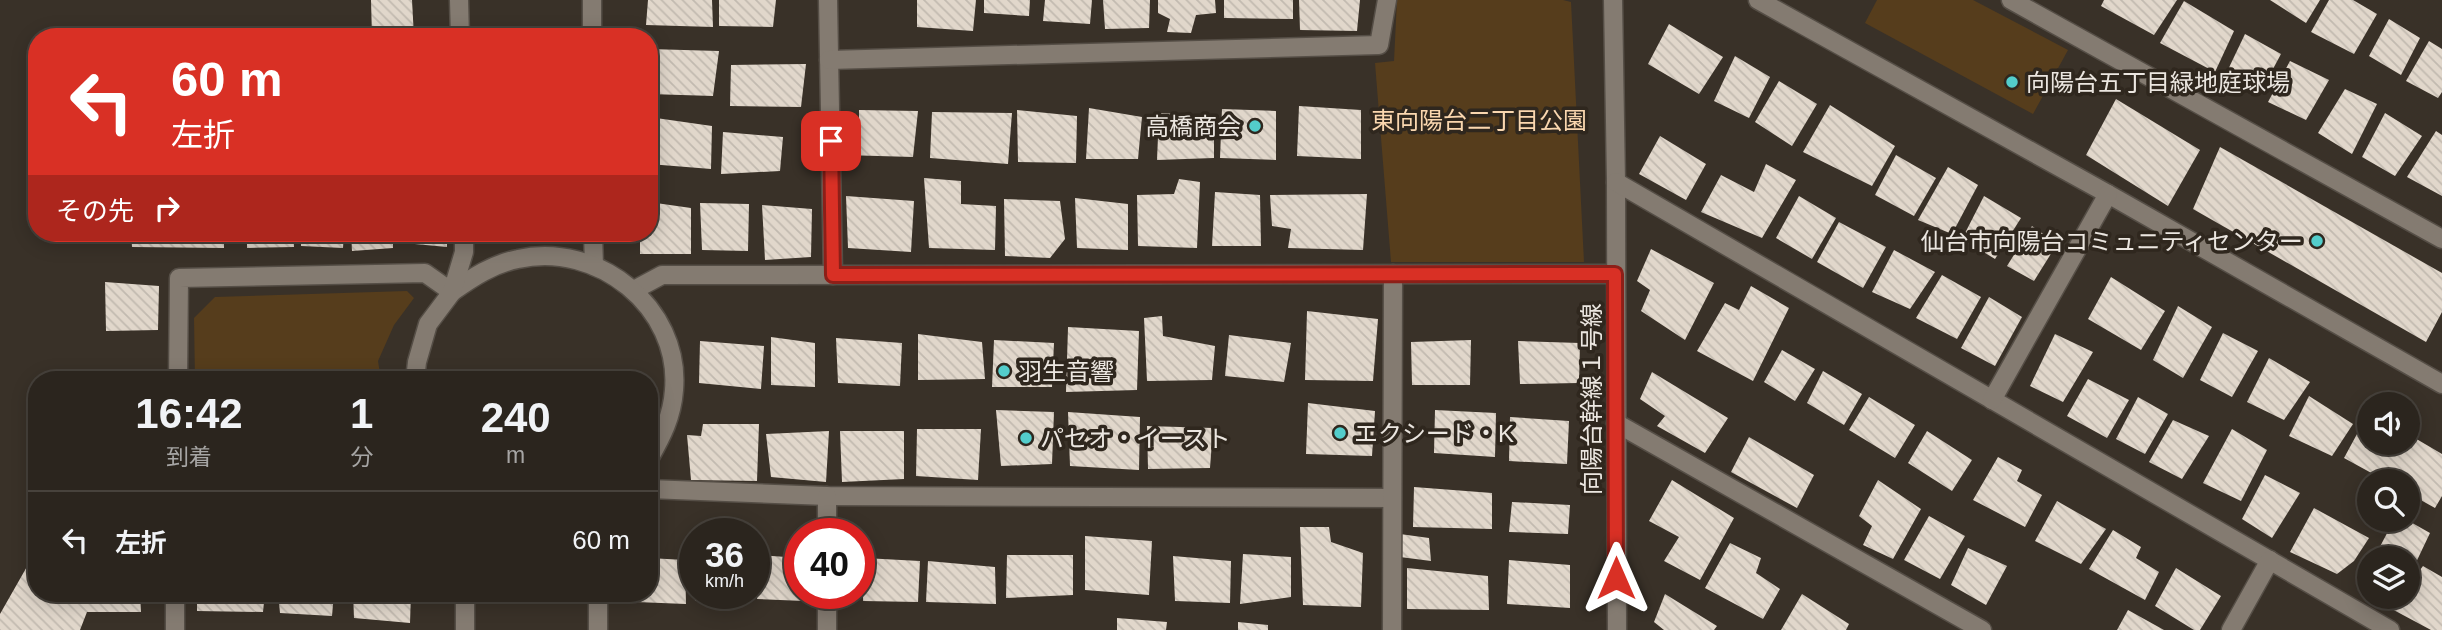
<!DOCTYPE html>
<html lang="ja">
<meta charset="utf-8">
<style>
body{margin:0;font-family:Helvetica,"Noto Sans JP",sans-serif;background:#37312b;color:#f1f3f6;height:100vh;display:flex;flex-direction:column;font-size:26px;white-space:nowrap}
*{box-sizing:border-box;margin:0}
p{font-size:23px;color:#a6a5a4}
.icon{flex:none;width:38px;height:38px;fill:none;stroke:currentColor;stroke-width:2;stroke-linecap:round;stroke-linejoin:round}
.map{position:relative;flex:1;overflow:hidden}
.drawer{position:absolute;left:28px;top:371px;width:630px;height:231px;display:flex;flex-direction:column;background:#2b251e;border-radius:28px;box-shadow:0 4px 18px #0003,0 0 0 2px #47423c}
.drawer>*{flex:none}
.top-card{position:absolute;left:28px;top:28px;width:630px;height:214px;border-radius:28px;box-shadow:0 4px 18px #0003,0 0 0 2px #47423c;background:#d93025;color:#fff;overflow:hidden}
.controls{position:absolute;left:2357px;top:392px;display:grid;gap:14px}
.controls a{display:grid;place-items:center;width:63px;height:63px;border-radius:50%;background:#2b251e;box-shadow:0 4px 18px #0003,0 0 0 2px #47423c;font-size:35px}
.speed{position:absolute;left:679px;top:518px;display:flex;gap:14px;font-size:35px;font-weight:700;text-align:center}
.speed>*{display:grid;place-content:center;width:91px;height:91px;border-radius:50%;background:#2b251e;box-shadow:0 4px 18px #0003,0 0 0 2px #47423c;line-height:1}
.speed small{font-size:18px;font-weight:400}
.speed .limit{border:10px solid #d22;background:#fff;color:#111}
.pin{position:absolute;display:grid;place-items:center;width:60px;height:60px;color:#fff;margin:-30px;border-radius:14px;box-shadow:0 4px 10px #0006}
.me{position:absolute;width:77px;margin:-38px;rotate:0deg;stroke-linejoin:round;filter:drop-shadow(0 0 5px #0008)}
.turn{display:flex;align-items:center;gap:24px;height:147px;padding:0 28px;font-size:32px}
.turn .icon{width:91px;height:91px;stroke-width:2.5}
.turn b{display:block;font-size:49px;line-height:60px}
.then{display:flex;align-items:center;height:66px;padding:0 28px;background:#0003;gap:14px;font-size:26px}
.eta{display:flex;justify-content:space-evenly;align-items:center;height:119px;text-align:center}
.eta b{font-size:42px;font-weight:600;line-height:49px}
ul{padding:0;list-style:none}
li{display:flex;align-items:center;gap:21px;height:98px;padding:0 28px;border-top:2px solid #47423c}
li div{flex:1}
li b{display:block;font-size:26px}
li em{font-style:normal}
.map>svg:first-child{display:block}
.green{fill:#563d1c}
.building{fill:url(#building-back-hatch)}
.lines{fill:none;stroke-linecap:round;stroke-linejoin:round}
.minor-casing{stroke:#554e46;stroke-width:21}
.minor{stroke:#847b71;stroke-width:18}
.route-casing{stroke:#8d1f18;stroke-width:18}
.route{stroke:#d93025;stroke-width:12}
.poi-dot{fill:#53cdcb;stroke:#2f271e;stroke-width:2.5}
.labels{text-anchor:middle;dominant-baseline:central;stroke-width:7;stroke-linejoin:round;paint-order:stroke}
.poi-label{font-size:24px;fill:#ebe6e0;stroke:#2f271e;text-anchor:start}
.park-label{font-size:24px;fill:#fad7af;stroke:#2f271e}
.street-label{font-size:24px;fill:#ebe6e0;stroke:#2f271e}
</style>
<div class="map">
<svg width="2442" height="630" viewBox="0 0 2442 630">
<defs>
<pattern id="building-back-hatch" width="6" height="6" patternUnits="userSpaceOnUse" patternTransform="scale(1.75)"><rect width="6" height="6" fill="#e1d7cb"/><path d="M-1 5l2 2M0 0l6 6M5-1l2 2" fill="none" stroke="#c2bab0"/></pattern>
</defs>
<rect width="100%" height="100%" fill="#393128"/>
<!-- green -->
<g class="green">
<path d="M1397,0H1563L1571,2L1584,262H1391L1375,63L1394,61Z"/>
<path d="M1877,0H1973L2068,50L2033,114L1865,23Z"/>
<path d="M407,291L414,298L394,325L378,361L381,380H195L194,318L215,297Z"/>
</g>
<!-- building -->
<g class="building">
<path d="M371,0H412L414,37H372Z"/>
<path d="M648,0H712L713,27L646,25Z"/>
<path d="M719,0H776L773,27L719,26Z"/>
<path d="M917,0H976L973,31L917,27Z"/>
<path d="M984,0H1030L1029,16L984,13Z"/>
<path d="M1045,0H1092L1090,24L1043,21Z"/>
<path d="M1103,0H1150L1149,28L1105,29Z"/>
<path d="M1158,0H1215L1216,13L1196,15L1191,33L1167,32L1170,19L1158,13Z"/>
<path d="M1224,0H1293V19L1224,18Z"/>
<path d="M1299,0H1360L1357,31L1300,30Z"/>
<path d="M2104,0H2177L2154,35L2101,6Z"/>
<path d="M2270,0H2320L2306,23Z"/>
<path d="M2329,0H2353L2377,14L2354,54L2311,32Z"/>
<path d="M2184,1L2234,31L2215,72L2160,43Z"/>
<path d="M2389,19L2420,38L2401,75L2369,56Z"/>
<path d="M1669,24L1723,57L1699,94L1648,64Z"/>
<path d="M2245,34L2281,54L2259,95L2224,78Z"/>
<path d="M2429,41L2442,49V92L2438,98L2406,81Z"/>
<path d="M649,49L719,51L713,96L649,94Z"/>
<path d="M1735,56L1770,77L1749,118L1714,101Z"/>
<path d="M2290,61L2329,80L2306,120L2268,102Z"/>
<path d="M806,64L801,107L730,106L731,65Z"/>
<path d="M1779,81L1817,104L1792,146L1755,122Z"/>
<path d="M2345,89L2377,104L2352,154L2318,133Z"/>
<path d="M2116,99L2200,150L2168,206L2086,155Z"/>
<path d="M1830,105L1895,146L1872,186L1803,152Z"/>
<path d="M1299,106L1361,110V159L1297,156Z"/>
<path d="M1089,108L1142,117L1138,159H1086Z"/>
<path d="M1222,109L1276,111V160L1220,158Z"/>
<path d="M859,110L918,111L913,157L843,155L845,126H859Z"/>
<path d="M1017,110L1077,116L1076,163L1018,162Z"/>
<path d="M932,112L1012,113L1008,164L930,158Z"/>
<path d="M1159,113L1214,116V158L1157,160Z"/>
<path d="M2385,113L2422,136L2395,176L2362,157Z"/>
<path d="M649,117L712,126L711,169L649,164Z"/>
<path d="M2436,131L2442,135V196L2407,177Z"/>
<path d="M723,132L783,137L780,171L721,174Z"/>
<path d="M1660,136L1706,164L1686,200L1639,174Z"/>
<path d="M2220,147L2442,273V312L2426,342L2193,209Z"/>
<path d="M1896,155L1936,178L1914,216L1875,195Z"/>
<path d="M1766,164L1796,180L1762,238L1701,212L1721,175L1754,192Z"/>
<path d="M1948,167L1978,185L1952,234L1918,220Z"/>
<path d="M924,178L961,181V204L996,206L995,250L929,248Z"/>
<path d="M1179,179L1200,182L1197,248L1138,246L1137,195L1174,194Z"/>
<path d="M1215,192L1260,195L1261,246H1212Z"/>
<path d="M1367,194L1363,250L1288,248L1291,229L1272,226L1270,195Z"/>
<path d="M846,196L914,201L911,252L848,248Z"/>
<path d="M1799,196L1836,218L1812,259L1776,238Z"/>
<path d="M1984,196L2021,218L1995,259L1962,239Z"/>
<path d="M1075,198L1128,204V250L1077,248Z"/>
<path d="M1004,199L1060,201L1065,239L1050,258L1005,256Z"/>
<path d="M649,202L691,208V254H640V233H649Z"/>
<path d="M700,203L749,204L748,251L702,250Z"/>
<path d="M762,205L812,209L811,257L765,260Z"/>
<path d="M1839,222L1886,247L1863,288L1817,262Z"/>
<path d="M2032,226L2057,244L2034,281L2007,266Z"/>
<path d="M131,233H224V248L132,247Z"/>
<path d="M247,233H293L294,247L247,248Z"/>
<path d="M301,233H344L343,248L301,246Z"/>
<path d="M351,233H393V248L352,251Z"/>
<path d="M404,233H447V247L404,243Z"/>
<path d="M1651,249L1714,283L1685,340L1641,311L1650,290L1637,281Z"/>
<path d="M1894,250L1935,272L1910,309L1872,292Z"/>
<path d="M1942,275L1981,297L1957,339L1916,318Z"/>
<path d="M2111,277L2165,311L2141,350L2088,319Z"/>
<path d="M105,282L159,286L158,330L106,331Z"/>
<path d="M1751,286L1789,308L1753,381L1697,351L1725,303L1739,310Z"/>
<path d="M1989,297L2022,317L1995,366L1961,348Z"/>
<path d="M2178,306L2212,327L2183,378L2153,360Z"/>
<path d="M1307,311L1378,319L1373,381L1305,380Z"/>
<path d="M1162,316L1163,336L1215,346L1212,380L1147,381L1144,318Z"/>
<path d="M1068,327L1139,331L1137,390L1066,392Z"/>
<path d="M2223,333L2258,351L2232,397L2200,380Z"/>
<path d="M918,334L982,342L985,379L918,380Z"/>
<path d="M2055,334L2093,352L2063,402L2030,386Z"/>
<path d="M1229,335L1291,343L1284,382L1225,376Z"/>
<path d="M771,337L815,343V387L771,385Z"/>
<path d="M836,338L902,343L900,386L838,383Z"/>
<path d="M994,340L1054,343L1052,387H992Z"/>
<path d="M1471,340L1470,385H1412L1411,342Z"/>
<path d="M700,341L764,346L761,389L699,383Z"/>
<path d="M1518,341L1580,343L1579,383L1520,384Z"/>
<path d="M1782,350L1815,369L1795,401L1764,382Z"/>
<path d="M2269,358L2310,382L2284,420L2247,402Z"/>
<path d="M1823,371L1862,394L1844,425L1807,403Z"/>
<path d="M1652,372L1728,418L1705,453L1657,426L1665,416L1640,399Z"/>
<path d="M108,373L142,378V380H107Z"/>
<path d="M2088,379L2129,400L2107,438L2067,416Z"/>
<path d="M2309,396L2353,424L2332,456L2289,436Z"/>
<path d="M1869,397L1915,425L1895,458L1849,430Z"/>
<path d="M2138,397L2168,414L2145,454L2116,439Z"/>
<path d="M1308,403L1375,411L1372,456L1306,454Z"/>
<path d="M996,410L1054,412L1052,464L1001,466Z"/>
<path d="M1435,410L1496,413L1495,457L1434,453Z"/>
<path d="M2370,410V443H2408V434L2442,454V496L2435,508L2408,493V481H2386L2344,458Z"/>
<path d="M1068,412L1140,417L1139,470L1070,466Z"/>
<path d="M1510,417L1569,421L1567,464L1509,461Z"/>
<path d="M2173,420L2209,436L2182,479L2149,462Z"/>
<path d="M703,424H759L757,481L691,480L687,435L701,436Z"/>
<path d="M1147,426L1213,428L1210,468L1148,469Z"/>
<path d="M917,429H981L978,480L916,476Z"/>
<path d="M2232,429L2267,450L2241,501L2203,483Z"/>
<path d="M829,431L826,482L771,477L766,434Z"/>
<path d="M840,431H904V479L842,482Z"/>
<path d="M1927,431L1972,460L1952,491L1908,463Z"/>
<path d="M1749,437L1814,475L1797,508L1731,472Z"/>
<path d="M1998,457L2022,470L2017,481L2042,495L2025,527L1973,500Z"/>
<path d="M2265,475L2300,493L2272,538L2242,519Z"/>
<path d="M1672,480L1734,518L1700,580L1664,561L1679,537L1649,521Z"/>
<path d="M1878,480L1921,509L1893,559L1863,545L1872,526L1859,516Z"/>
<path d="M1414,487L1492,493V529L1413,527Z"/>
<path d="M2057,501L2106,529L2081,564L2035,541Z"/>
<path d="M1512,502L1570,505L1568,534L1509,532Z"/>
<path d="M2314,508L2369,538L2354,561L2337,574L2290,552Z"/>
<path d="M1929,516L1965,536L1940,579L1904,560Z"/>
<path d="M2394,520H2407L2430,533L2411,573L2408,572V558H2380L2375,556Z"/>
<path d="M1300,527H1329L1331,542L1363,553L1361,607L1303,605Z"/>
<path d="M2113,530L2141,547L2136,558L2159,572L2145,600L2089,569Z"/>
<path d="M1400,534L1429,538L1431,561L1400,557Z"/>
<path d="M1085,536L1152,541L1149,595L1085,590Z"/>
<path d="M1730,543L1761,558L1756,573L1780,589L1763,619L1705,588Z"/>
<path d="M1968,548L2007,566L1986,605L1951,585Z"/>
<path d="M37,549V593H140L141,612H87L80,630H0V614Z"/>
<path d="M1243,554L1291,557V597L1240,604Z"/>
<path d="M760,555L800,558V593H805L804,601L757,599Z"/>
<path d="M1007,555H1073V595L1006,598Z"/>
<path d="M1173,556L1231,561L1230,603L1175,601Z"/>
<path d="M649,558L685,560L686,604L636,602L635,593H649Z"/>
<path d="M864,558L920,561L918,602L863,601Z"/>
<path d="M1509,560L1570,565V608L1507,604Z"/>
<path d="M928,561L995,567L996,604L926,602Z"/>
<path d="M2423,566L2442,577V630H2431L2373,599L2374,597H2408V582L2410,583Z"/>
<path d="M1407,568L1488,576L1489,610L1407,609Z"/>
<path d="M2176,568L2221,596L2200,630H2194L2155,606Z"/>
<path d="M197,593H265L263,612L197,611Z"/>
<path d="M278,593H334L332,616L280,613Z"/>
<path d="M353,593H411L410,623L354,618Z"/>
<path d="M696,593H747V602L695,601Z"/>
<path d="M1665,594L1717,626L1714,630H1664L1654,622Z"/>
<path d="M1802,594L1849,624L1846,630H1781Z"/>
<path d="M2128,610L2164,630H2117Z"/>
<path d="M1117,618L1167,622L1166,630H1117Z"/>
<path d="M1238,622L1268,625V630H1238Z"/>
</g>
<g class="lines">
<!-- minor casing -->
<g class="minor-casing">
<g id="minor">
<path d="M459,0L460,37"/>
<path d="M592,0V37"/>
<path d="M828,0L833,275"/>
<path d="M1613,0L1616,182L1617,630"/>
<path d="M1758,0L2108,194L2442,384"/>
<path d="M2011,0L2442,239"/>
<path d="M829,60L1379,45L1387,0"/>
<path d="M1616,182L2390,630"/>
<path d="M593,233L594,266"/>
<path d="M634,290L662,275L1615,274"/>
<path d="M178,380L179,278L425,273L452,292C473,277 493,264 518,259C597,241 681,307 674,390C672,417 662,436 649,459"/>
<path d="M415,380L417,362L428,324L452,292L464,252V233"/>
<path d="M1992,400L2108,194"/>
<path d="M1616,423L1982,630"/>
<path d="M649,489L827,496L1392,498"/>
<path d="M827,534V496"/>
<path d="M598,593V630"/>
<path d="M175,630V593"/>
<path d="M465,630V593"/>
<path d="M827,630V593"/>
<path d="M1392,630L1393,274"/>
<path d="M2231,630L2270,560"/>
</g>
</g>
<!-- minor -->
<use href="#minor" class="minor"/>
</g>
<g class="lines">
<!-- route casing -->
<g class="route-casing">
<path id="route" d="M831,141L833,275L1615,274L1616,578"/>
</g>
<!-- route -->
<use href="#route" class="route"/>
</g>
<!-- markers -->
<g class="poi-dot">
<circle cx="2012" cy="82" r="7"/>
<circle cx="1255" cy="126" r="7"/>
<circle cx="2317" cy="241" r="7"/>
<circle cx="1004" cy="371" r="7"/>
<circle cx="1340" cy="433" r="7"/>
<circle cx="1026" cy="438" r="7"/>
</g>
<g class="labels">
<!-- poi labels -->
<g class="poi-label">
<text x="2026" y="82">向陽台五丁目緑地庭球場</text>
<text x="1241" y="126" text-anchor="end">高橋商会</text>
<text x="2303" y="241" text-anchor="end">仙台市向陽台コミュニティセンター</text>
<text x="1018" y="371">羽生音響</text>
<text x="1354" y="433">エクシード・K</text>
<text x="1040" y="438">パセオ・イースト</text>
</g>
<!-- park labels -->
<g class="park-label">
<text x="1479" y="120">東向陽台二丁目公園</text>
</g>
<!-- street labels -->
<g class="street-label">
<text transform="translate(1591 399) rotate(-90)">向陽台幹線１号線</text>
</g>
</g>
</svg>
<div class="controls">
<a><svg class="icon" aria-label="sound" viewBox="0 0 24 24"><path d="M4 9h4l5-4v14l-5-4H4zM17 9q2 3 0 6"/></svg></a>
<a><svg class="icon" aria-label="search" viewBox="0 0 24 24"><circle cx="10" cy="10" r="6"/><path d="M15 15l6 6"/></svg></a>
<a><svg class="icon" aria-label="layers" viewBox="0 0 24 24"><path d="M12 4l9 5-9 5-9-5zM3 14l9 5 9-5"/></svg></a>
</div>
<div class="speed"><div>36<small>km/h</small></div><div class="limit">40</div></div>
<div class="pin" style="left:831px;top:141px;background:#d93025"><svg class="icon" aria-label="arrive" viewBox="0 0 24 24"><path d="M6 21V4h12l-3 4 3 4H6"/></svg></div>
<svg class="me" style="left:1616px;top:578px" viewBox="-20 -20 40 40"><path d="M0-17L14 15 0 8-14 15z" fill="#d93025" stroke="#fff" stroke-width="4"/></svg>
<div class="top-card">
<div class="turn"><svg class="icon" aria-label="left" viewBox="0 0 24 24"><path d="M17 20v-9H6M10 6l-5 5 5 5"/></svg><div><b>60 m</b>左折</div></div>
<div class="then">その先<svg class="icon" aria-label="right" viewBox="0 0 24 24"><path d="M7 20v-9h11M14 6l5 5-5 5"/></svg></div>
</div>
<section class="drawer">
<div class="eta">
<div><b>16:42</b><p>到着</p></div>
<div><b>1</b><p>分</p></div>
<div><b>240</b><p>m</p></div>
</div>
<ul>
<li><svg class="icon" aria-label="left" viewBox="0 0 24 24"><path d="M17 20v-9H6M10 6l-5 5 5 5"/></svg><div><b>左折</b></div><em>60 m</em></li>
</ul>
</section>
</div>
